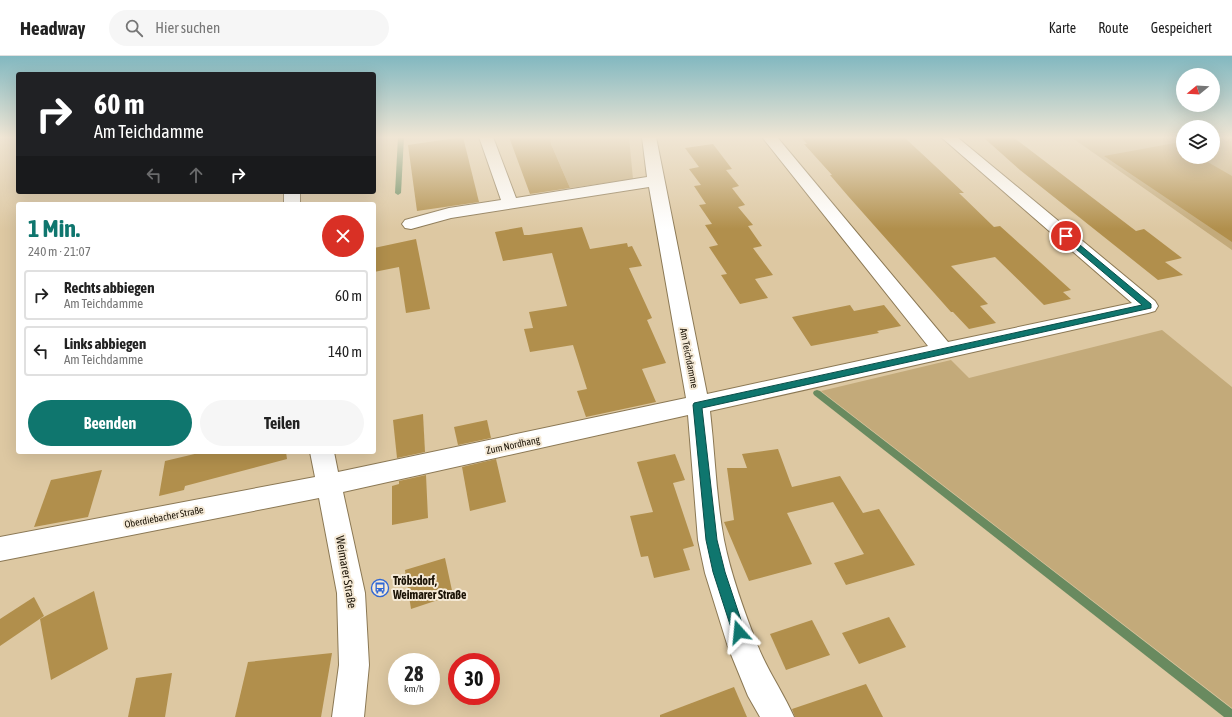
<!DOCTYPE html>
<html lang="de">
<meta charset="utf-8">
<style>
body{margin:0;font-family:"Asap Condensed",sans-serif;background:#f6f6f6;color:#222;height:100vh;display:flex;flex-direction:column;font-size:15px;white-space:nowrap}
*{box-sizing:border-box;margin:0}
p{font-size:13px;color:#767676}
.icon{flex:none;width:22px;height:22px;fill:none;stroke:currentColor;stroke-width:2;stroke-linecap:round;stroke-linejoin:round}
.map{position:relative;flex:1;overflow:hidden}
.sheet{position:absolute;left:16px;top:146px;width:360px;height:252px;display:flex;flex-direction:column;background:#fff;border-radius:4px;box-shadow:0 4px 16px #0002}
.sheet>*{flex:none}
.hud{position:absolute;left:16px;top:16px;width:360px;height:122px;border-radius:4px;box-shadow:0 4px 16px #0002;background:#202124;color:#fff;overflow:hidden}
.needle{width:26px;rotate:252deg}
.tools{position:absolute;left:1176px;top:12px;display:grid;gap:8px}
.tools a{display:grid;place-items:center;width:44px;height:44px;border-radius:50%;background:#fff;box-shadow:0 4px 16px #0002;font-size:20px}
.speed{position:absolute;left:388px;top:597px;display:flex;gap:8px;font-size:20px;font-weight:700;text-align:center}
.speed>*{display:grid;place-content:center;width:52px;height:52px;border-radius:50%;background:#fff;box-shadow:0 4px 16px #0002;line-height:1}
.speed small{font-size:10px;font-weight:400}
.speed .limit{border:6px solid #d22;background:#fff;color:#111}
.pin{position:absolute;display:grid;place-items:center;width:34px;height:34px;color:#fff;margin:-17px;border:2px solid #fff;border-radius:50%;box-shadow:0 1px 4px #0007}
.me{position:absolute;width:44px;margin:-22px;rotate:342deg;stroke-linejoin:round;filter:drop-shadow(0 0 3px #0008)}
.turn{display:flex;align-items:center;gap:14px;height:84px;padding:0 12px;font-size:18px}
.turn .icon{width:52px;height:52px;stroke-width:2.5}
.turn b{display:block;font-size:28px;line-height:34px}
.lanes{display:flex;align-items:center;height:38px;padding:0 12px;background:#0003;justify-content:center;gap:20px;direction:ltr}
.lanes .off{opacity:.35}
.round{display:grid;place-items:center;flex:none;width:42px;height:42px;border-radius:21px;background:#f6f6f6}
.overview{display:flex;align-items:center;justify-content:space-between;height:68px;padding:0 12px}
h1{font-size:24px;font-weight:700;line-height:30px;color:#0f766e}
.primary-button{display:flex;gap:8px;margin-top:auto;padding:8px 12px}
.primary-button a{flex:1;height:46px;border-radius:24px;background:#0f766e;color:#fff;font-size:16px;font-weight:700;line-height:46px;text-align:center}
.primary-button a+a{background:#f6f6f6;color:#222}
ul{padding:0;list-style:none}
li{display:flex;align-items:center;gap:12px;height:50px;margin:0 8px 6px;padding:0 4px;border:2px solid #e0e0e0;border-radius:4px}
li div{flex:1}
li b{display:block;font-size:15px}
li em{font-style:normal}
header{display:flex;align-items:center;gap:24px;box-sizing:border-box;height:56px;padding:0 20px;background:#fff;border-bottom:1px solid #e0e0e0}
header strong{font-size:19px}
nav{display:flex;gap:22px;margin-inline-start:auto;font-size:14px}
.search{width:280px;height:36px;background:#f6f6f6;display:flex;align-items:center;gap:10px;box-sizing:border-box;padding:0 14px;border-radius:22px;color:#767676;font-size:15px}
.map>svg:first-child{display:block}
.green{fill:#c3aa7a}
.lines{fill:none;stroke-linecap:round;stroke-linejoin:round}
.stream{fill:#698a5f;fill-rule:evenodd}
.building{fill:#b18f4c}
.minor-casing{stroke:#8b7854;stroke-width:2}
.minor{fill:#fff;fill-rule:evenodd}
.route{fill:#0f766e;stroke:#0a4d48}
.labels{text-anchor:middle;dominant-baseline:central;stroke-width:4;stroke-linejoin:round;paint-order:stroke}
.street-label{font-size:10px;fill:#1b1306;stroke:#f5ead7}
.near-street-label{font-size:12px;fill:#1b1306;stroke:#f5ead7}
.near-poi-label{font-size:12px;font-weight:bold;fill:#1b1306;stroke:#f5ead7;text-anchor:start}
</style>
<header>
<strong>Headway</strong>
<div class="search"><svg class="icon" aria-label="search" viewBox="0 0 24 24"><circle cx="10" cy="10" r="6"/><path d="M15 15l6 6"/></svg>Hier suchen</div>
<nav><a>Karte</a><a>Route</a><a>Gespeichert</a></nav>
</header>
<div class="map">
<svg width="1232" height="661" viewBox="0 0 1232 661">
<rect width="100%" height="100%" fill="#ddc8a2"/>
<!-- green -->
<g class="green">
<path d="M548,81H629L633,123L570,132Z"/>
<path d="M1071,81H1183V101H1213V81H1232V194Z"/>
<path d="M1162,274L1232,331V652L821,335L951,304L969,322Z"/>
</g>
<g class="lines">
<!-- stream -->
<g class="stream">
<path d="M398,81H404L401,137L398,139L395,137Z"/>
<path d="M817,334L820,335L1232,653V661H1224L814,339L813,337L814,335Z"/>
</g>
</g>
<!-- building -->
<g class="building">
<path d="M463,81L479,146L417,155L408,89Z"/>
<path d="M509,81H550L551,88L570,132L530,138Z"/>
<path d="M801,81H904L964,137H959L994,171L1000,170L1071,234L1063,236L1071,243L1044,249L995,201L951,210L988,248L980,250L996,267L969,273L953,256H951L848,140L830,119H832L804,88H807Z"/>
<path d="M983,81H1013L1136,175L1144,173L1182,202L1165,206L1183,219L1158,224L1020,114Z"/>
<path d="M1175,87L1183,92V101H1199L1232,120V186L1104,100Z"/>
<path d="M713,88L732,113L726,114L739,130L732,132L745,149L738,151L753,169L748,170L762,190L753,192L773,219L755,223L768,242L740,248L721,219L727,218L709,191L718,189L705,169L712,168L699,149L706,148L694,130L701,129L689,113L699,111L685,92Z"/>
<path d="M522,171L524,179H529L582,171L590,193L627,187L628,191L632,190L642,210L629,212L652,262L647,264L666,307L642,313L656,346L586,361L577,335L587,333L573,289L530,296L524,273L533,272L529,256L567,250L552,197L503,205L495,176Z"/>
<path d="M416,183L430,253L406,257L399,211L374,216V192Z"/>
<path d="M850,249L854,255L884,249L901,270L877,275L879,277L811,290L792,261Z"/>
<path d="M423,358L425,396L397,402L393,364Z"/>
<path d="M487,364L491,382L458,389L454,371Z"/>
<path d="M778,393L792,431L840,420L863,457L879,453L915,509L846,529L834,507L864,498L833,446L787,457L812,508L749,525L724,466L734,464L727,412H747L742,398Z"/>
<path d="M203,396H286L287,403L185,430L184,434L159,440L165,405Z"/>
<path d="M675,398L685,424L673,427L694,490L683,493L690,514L654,522L648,500L641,501L630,460L653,456L637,406Z"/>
<path d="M496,403L506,446L470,455L462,411Z"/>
<path d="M102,414L88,461L34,471L51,424Z"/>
<path d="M426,419L428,462L392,469V430L399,428V425Z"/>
<path d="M445,502L453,539L411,553L405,514Z"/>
<path d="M94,535L108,593L51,624L40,563Z"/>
<path d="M34,541L44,560L0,590V563Z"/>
<path d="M889,561L906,591L859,608L842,577Z"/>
<path d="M812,564L830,599L786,614L770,578Z"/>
<path d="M332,597L321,661H235L248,606Z"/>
<path d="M172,617L165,661H128L136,622Z"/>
<path d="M866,628L883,661H795L792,653Z"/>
<path d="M734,631L747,661H660V659Z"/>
</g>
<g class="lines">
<!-- minor casing -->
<g class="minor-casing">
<g id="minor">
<path d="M479,81H493L516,142L647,121L642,81H656L707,338L928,290L762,81H777L948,286L1132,247L941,81H957L1155,245L1158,250L1155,255L1148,257L710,355C715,397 716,442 724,484C731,519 744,555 757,588C767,614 783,636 794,661H760L748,640L728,591L705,517L698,484L688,359L343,436L365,537L369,609L364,661H332L339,609L337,537L319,442L0,505V481L315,421L310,396H334L338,416L686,342L649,131L451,162L411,173L405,172L402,168L405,164L449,152L501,144Z"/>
<rect x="284" y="136" width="16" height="12"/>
</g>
</g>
<!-- minor -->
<use href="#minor" class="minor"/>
</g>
<!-- sky -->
<linearGradient id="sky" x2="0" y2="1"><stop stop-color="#82b8c0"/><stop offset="0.47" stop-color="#f0e6d5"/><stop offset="1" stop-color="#f0e6d5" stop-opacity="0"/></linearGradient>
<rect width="1232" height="173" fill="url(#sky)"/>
<!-- route -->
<path class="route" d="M1063,179H1068L1151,248V252L702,352L717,484L725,516L745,576L743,581L739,582L734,581L713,516L706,484L693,349L694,347L1142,249L1063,182Z"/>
<!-- icons -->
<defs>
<g id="bus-ring" transform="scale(0.9)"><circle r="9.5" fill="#f5ead7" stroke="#3067d5" stroke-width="1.5"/><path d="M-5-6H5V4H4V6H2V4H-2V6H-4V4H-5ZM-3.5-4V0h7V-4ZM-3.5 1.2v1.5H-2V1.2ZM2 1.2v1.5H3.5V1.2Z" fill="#3067d5"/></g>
</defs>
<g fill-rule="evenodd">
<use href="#bus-ring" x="380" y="532"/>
</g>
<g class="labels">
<!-- street labels -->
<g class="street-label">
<text transform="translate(689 302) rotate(79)">Am Teichdamme</text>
<text transform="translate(513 389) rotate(-12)">Zum Nordhang</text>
<text transform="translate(164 461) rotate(-11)">Oberdiebacher Straße</text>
</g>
<!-- near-street labels -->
<g class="near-street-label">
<text transform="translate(346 516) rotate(80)">Weimarer Straße</text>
</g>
<!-- near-poi labels -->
<g class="near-poi-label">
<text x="393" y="525">Tröbsdorf,<tspan x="393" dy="14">Weimarer Straße</tspan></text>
</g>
</g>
</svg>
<div class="tools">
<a><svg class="needle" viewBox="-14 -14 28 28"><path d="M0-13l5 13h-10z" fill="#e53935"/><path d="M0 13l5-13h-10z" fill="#767676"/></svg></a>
<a><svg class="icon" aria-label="layers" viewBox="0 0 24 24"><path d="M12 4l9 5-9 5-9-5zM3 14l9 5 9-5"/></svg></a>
</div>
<div class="speed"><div>28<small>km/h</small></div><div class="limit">30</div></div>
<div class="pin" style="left:1066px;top:180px;background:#d93025"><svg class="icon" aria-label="arrive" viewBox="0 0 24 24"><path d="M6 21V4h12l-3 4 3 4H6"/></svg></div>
<svg class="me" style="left:739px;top:576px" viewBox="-20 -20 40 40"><path d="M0-17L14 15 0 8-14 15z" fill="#0f766e" stroke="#fff" stroke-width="4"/></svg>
<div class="hud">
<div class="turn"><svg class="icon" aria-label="right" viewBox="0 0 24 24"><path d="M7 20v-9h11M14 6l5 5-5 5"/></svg><div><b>60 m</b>Am Teichdamme</div></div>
<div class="lanes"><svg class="icon off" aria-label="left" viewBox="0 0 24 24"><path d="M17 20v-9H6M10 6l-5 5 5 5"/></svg><svg class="icon off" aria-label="ahead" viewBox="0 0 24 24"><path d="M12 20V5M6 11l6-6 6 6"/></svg><svg class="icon" aria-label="right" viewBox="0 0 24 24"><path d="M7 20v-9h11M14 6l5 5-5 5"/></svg></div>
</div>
<section class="sheet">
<div class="overview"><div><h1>1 Min.</h1><p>240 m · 21:07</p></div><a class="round" style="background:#d93025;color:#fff"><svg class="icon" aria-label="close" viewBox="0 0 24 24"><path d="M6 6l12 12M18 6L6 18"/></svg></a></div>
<ul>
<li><svg class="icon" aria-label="right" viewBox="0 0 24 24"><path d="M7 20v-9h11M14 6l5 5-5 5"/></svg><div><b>Rechts abbiegen</b><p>Am Teichdamme</p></div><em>60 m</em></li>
<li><svg class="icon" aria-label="left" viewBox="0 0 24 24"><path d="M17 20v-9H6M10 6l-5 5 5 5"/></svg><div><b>Links abbiegen</b><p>Am Teichdamme</p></div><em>140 m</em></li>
</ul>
<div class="primary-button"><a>Beenden</a><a>Teilen</a></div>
</section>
</div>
